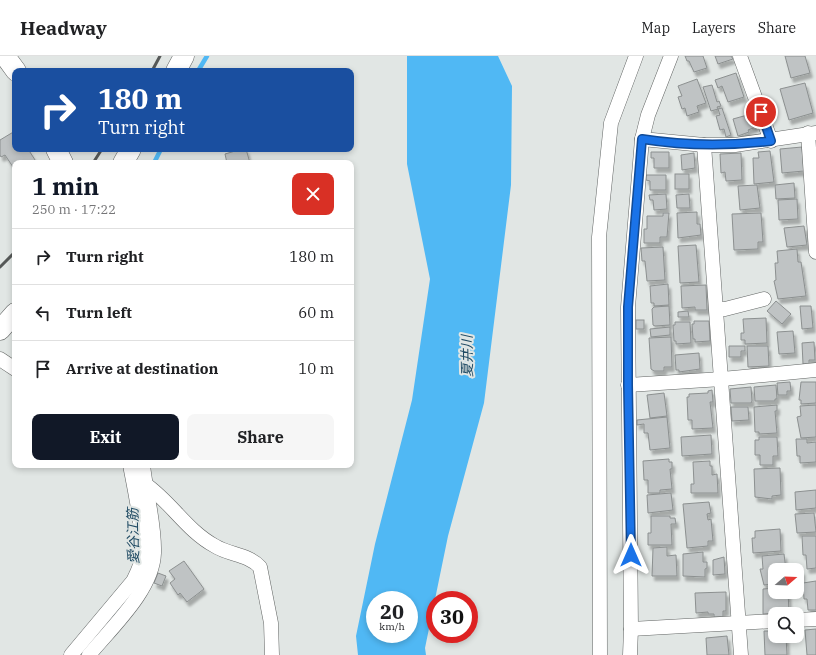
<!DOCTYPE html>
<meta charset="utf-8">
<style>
body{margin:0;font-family:"IBM Plex Serif","Noto Sans JP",serif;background:#f6f6f6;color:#202124;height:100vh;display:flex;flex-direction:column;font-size:15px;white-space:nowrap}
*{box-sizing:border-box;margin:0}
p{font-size:13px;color:#757577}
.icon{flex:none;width:22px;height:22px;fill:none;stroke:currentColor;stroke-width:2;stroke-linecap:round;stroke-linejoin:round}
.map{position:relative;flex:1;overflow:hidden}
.details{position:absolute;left:12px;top:104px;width:342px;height:308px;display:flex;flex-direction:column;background:#fff;border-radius:8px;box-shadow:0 2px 6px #0003}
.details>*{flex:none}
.hud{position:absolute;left:12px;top:12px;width:342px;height:84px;border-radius:8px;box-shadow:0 2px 6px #0003;background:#1a4fa0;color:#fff;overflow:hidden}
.needle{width:26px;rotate:71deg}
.controls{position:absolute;left:768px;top:507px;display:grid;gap:8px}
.controls a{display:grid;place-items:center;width:36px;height:36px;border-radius:8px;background:#fff;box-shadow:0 2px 6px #0003;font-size:20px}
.speed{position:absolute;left:366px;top:535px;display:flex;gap:8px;font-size:20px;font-weight:700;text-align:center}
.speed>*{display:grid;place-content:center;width:52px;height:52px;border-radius:50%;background:#fff;box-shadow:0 2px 6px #0003;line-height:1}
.speed small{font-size:10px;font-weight:400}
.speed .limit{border:6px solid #d22;background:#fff;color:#111}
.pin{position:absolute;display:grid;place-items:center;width:34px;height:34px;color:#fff;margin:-17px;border:2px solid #fff;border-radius:50%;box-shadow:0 1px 4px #0007}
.me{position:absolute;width:44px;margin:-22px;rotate:0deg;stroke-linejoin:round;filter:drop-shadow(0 0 3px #0008)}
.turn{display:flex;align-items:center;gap:14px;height:84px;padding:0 20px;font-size:18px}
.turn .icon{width:52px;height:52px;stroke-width:2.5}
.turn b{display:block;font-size:28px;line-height:34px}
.round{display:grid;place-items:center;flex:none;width:42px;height:42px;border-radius:8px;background:#f6f6f6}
.headline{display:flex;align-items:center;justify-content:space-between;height:68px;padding:0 20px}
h1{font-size:24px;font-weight:700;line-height:30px;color:#111827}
.primary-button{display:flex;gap:8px;margin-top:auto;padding:8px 20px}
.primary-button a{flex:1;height:46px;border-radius:8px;background:#111827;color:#fff;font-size:16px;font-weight:700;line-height:46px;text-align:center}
.primary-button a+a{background:#f6f6f6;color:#202124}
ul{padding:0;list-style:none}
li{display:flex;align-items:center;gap:12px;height:56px;padding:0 20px;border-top:1px solid #e0e0e0}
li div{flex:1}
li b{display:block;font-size:15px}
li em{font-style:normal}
header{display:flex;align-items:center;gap:24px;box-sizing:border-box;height:56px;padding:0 20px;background:#fff;border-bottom:1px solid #e0e0e0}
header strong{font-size:19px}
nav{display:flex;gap:22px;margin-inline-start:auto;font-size:14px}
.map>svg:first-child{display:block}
.water{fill:#50b8f4;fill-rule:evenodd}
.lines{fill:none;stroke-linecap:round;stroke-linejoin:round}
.stream{stroke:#50b8f4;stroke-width:4.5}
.building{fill:#bfc3c4;stroke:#8c9090;filter:url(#shadow)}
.street-casing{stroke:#626564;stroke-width:15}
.secondary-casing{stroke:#626564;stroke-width:21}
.street{stroke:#fff;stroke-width:14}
.secondary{stroke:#fff;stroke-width:20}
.rail{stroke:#565958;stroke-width:3}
.route-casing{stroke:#114b97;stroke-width:10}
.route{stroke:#1a73e8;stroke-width:7}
.labels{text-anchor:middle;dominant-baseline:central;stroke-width:4;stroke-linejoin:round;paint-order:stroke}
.water-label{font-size:14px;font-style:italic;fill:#1f4a63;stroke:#e1e6e4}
</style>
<header>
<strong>Headway</strong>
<nav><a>Map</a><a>Layers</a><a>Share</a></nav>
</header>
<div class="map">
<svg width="816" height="599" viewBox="0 0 816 599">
<defs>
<filter id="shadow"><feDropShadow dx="2.5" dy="4.5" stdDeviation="1" flood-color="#0004"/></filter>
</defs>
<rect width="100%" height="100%" fill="#e1e6e4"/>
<!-- water -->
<path class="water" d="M407,0H498L512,30L511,129L484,347L448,480L425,592L426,599H358L356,580L375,488L412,344L430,223L407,108ZM375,544H409V578H375Z"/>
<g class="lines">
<!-- stream -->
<g class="stream">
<path d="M198,15L207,0"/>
<path d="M154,107L161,93"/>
<path d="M110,563L125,546"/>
</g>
</g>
<!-- building -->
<g class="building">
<path d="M685,0H703L707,12L694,16L689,5H687Z"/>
<path d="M715,0H731L733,3L718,8Z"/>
<path d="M785,0H805L810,17L791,22Z"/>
<path d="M736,17L744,41L728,46L722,30L718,32L715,24Z"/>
<path d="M697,23L706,47L697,50L699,56L687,60L685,52L682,53L678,41L682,40L678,30Z"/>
<path d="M805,27L813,57L789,64L780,33Z"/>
<path d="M712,29L717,46L719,45L721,50L717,51L718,53L711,55L703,31Z"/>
<path d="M722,52L731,79L726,81L724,73L720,74L716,60L720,59L718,53Z"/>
<path d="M751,58L756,71L748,74L749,76L738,80L733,63Z"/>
<path d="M15,75V93H28L37,107H15V114L5,99L1,101L0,99V84Z"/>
<path d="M802,91L804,115L782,117L780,93Z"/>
<path d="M242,93H246L250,107H227L225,98Z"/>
<path d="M770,95L774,126L754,128L753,102H759L758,96Z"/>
<path d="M651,96H669V112H654V102H651Z"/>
<path d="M694,97L695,112L682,114L681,99Z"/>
<path d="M741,97L742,124L726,125L725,116L721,117L720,98Z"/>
<rect x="675" y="118" width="14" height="15"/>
<path d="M646,119H666V134H650V125L646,124Z"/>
<path d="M794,127L795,142L776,143L775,129Z"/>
<path d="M757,129L760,152L740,154L738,130Z"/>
<path d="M666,138L667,153L654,154L653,144H650L649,139Z"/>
<path d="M689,138L690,152H677L676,139Z"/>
<path d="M797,143L798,163L779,164L778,144Z"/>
<path d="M697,156V168H700L701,179L678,182L677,157Z"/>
<path d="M663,157H669L667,181H660V187H644V173H647V160H663Z"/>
<path d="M761,157L763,186H758V193L734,194L732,158Z"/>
<path d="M804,170L807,189L787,191L784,172Z"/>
<path d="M696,189L699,226L680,227L678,190Z"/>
<path d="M663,191L665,224L647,225L645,205H642L641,192Z"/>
<path d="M797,193L798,206H801L806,240L778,243L774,225L776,224L775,207H778L777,195Z"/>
<path d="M668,228L669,249L654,250V247H651L650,230Z"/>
<path d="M706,229L707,254H695V251L682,252L681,230Z"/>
<path d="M776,245L791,258L782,268L767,255Z"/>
<path d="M669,250L670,269L655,270L653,269L652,253L654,251Z"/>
<path d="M800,250H811L813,272L802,273Z"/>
<path d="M688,255L689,261H678V256Z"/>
<path d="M766,262L767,287L745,288V284H741V277H744L743,263Z"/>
<rect x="636" y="264" width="8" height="9"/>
<path d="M694,265H709L710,285L695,286V283H693L692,268H694Z"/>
<path d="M675,266H690L691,287L676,288V285H674L673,269H675Z"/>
<path d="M670,271V279L651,281L650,273Z"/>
<path d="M793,275L795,297L779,298L777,276Z"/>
<path d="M671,281L672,311H664V315H654L651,313L649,282Z"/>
<path d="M814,286L815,304H809V308H803L802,287Z"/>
<path d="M729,290H745V295H741V301H729Z"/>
<path d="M747,290H768L769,310L748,311Z"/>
<path d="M699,297L700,313L679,316V314H676L675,299Z"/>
<path d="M790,326L791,335H787V339H778L777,327Z"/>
<path d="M801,326H816V347L801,348V344H799Z"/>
<path d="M776,329L777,343H775V345H755L754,331Z"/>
<path d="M751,331L752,345L751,347H731L730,333Z"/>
<path d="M712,334L713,346H710L713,372L692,373V364H688L687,341H689V338L708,337V335Z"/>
<path d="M664,337L667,360L650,362L647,339Z"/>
<path d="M777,349V355H775L777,377L759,378V376H755L754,351Z"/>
<path d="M816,349V381L801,382L797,361L801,360L800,350Z"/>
<path d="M731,351H748L749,364L732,365Z"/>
<path d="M667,361L670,392L650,394L648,377H644V368L637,369V364Z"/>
<path d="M711,379L712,398L682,400L681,381Z"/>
<path d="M759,381H777L778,400H773V409H760V399H755V384H759Z"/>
<path d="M796,383H807V387L816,386V406L800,407V400H797Z"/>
<path d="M669,403V406H672V413H670L672,433L660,434V437H648V424H644L643,405Z"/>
<path d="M710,405V410H712V419L717,418L718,437H691V428H694L693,406Z"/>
<path d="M780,412L781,439L772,440V443L755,441L754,413Z"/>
<path d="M816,434V452L796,454L795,436Z"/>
<path d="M671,437L673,454L648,457L647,439Z"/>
<path d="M709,446L711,457L707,458L708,464L711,463L713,485H708V490L687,492L683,448Z"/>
<path d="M814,457L816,476L797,477L795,458Z"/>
<path d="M651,460H670V462H675L676,468H671L672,489H648V477H651Z"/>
<path d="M780,473L781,495L753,497L752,482H755V475Z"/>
<path d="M802,480H816V512L807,513L806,499H803Z"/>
<path d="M667,491V500L676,499L677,520H652L653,492Z"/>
<path d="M703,496V506H707V512L705,513V521L683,520V498Z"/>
<path d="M784,498L786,514H787H775V530L774,528L764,529L760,513H763L762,500Z"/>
<path d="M724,501L725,518L713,519V504Z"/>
<path d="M184,505L204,533L187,546L180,537L178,539L170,527L175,523L169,515Z"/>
<rect x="797" y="515" width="5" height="10"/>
<path d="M158,517L166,520L162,530L154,527Z"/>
<path d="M816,525V554H808L807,543H804L803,527Z"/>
<path d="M775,532V536H788L789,556L763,558V533Z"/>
<path d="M726,536V555H723V561H714V558H708V556L696,557L695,537Z"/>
<path d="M816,573V599H807L805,574Z"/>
<path d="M764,575H775V580H786L787,599H765Z"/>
<path d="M727,580L729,599H707L706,582Z"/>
</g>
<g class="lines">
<!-- street casing -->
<g class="street-casing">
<g id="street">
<path d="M740,0L771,85"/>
<path d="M808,77L816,196"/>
<path d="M642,83L704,89H735L816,77"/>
<path d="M704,89L741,599"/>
<path d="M717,253H725L764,243"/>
<path d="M0,303L15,313"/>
<path d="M628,329L722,323L816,314"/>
<path d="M145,428C171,446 187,475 215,490C229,499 248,498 260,511L271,567L272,599"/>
<path d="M797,564L816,563"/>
<path d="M631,573L775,565"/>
<path d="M71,599L133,525C137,517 142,508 142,499C143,472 135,435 130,409"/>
<path d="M89,599C111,572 153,534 154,497C155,468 146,438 143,409"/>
<path d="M600,599L599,181L611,67L636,0"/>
<path d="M630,599L631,573L628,251L642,83L648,59L671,0"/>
</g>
</g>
<!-- secondary casing -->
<g class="secondary-casing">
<g id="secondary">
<path d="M5,0L16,15"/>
<path d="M176,15L184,0"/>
<path d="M56,93L63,107"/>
<path d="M123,107L131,93"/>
<path d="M0,274L15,257"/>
</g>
</g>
<!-- street -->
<use href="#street" class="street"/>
<!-- secondary -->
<use href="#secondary" class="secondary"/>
<!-- rail -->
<g class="rail">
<path d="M152,15L160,0"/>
<path d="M93,107L102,93"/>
<path d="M0,211L15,196"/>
</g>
</g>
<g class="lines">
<!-- route casing -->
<g class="route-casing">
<path id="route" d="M631,499L628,329V251L642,83C686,90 728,90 771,85L761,56"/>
</g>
<!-- route -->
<use href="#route" class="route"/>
</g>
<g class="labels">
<!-- water labels -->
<g class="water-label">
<text transform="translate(467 300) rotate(-91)">夏井川</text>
<text transform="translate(133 480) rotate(-91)">愛谷江筋</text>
</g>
</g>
</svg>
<div class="controls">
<a><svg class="needle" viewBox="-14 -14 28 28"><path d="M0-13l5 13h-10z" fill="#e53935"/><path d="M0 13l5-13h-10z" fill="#757577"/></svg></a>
<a><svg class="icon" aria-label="search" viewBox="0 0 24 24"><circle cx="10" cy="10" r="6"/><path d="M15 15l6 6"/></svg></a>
</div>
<div class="speed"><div>20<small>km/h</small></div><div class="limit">30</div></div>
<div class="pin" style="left:761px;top:56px;background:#d93025"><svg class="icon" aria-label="arrive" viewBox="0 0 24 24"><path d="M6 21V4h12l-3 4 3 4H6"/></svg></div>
<svg class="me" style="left:631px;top:499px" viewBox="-20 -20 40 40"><path d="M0-17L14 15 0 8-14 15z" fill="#1a73e8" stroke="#fff" stroke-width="4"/></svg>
<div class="hud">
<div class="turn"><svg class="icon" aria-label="right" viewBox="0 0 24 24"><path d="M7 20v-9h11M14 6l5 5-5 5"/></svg><div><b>180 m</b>Turn right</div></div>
</div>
<section class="details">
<div class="headline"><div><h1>1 min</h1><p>250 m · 17:22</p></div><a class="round" style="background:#d93025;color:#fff"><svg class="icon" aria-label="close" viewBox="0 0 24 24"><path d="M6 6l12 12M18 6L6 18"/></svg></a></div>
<ul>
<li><svg class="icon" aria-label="right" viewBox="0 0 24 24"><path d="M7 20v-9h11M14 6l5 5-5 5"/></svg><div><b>Turn right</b></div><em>180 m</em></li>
<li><svg class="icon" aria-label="left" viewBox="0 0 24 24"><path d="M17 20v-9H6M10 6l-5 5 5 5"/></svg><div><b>Turn left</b></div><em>60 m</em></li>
<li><svg class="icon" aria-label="arrive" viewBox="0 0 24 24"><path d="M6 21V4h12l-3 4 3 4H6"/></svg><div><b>Arrive at destination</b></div><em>10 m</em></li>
</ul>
<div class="primary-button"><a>Exit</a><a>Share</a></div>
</section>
</div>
